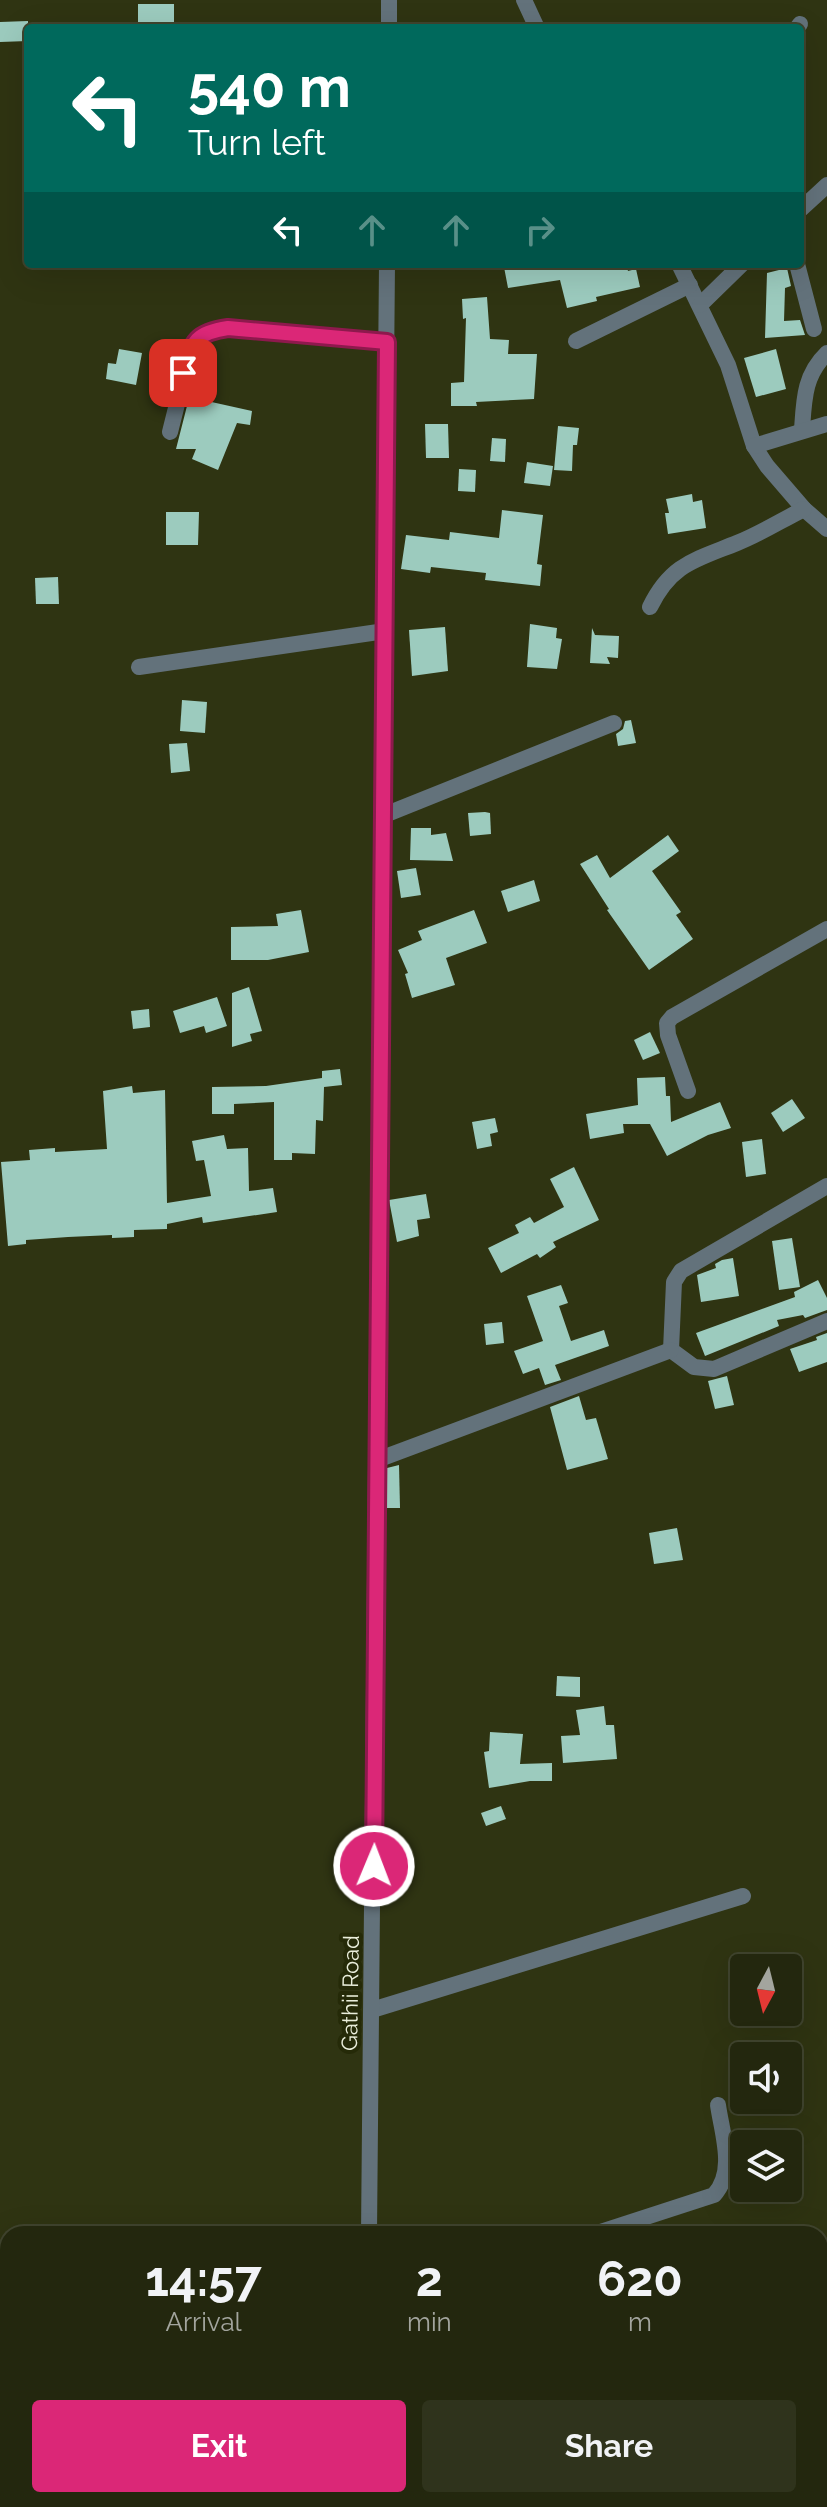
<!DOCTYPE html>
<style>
body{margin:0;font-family:Raleway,sans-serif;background:#2f331c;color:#f1f3f6;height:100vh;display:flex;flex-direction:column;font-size:30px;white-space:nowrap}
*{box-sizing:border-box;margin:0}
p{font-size:26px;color:#a3a59e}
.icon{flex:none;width:44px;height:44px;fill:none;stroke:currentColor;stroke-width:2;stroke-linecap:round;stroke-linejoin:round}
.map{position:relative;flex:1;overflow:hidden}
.drawer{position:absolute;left:0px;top:2226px;width:828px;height:282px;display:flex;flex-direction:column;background:#23270e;border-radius:24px 24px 0 0;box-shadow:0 8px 32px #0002,0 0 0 2px #40442e}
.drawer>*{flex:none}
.guide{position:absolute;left:24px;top:24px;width:780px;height:244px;border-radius:8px;box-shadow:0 8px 32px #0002,0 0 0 2px #40442e;background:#00695c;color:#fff;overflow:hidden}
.needle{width:52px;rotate:187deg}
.controls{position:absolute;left:730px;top:1954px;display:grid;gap:16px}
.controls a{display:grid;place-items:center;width:72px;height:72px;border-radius:8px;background:#23270e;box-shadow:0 8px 32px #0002,0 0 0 2px #40442e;font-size:40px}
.pin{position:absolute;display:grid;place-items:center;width:68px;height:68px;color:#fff;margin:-34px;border-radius:16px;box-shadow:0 4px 12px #0006}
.me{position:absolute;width:88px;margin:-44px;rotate:1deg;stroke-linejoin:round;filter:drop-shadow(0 0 6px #0008)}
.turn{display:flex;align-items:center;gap:28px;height:168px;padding:0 32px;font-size:36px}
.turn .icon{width:104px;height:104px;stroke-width:2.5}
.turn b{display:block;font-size:56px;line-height:68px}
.lanes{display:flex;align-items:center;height:76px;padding:0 32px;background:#0003;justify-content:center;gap:40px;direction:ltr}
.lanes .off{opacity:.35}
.eta{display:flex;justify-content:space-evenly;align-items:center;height:136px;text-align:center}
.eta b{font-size:48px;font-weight:700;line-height:56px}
.button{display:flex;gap:16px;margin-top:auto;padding:16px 32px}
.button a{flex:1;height:92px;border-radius:8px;background:#db2777;color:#fff;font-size:32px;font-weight:700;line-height:92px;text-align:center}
.button a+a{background:#2f331c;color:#f1f3f6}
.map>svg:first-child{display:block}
.building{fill:#9ccbbe}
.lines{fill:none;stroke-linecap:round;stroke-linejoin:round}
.minor{stroke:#63727b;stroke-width:16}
.route-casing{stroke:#8e194d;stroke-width:20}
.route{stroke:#db2777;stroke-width:14}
.labels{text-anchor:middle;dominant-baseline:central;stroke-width:8;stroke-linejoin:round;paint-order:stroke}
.street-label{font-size:22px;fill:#eaeedb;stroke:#252a08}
</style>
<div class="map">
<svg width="827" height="2507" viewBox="0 0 827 2507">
<rect width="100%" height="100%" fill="#2f3412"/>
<!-- building -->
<g class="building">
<rect x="138" y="4" width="36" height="24"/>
<path d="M28,21V41L0,42V22Z"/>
<path d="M523,264H626L628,271L636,269L640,287L596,297L597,301L567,308L560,280L508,288L504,267Z"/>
<path d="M787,268L791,286L785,288L784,321L800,320L805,335L765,338L767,273Z"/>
<path d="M487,297L490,339L509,340L508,354H537L534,399L476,402L477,406H451V383L464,382L466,318L463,319L462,299Z"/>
<path d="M119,349L142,353L136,385L106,379L108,363L116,364Z"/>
<path d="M776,349L786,389L756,397L744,358Z"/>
<path d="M199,359L213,361L207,401L252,411L250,425L237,423L218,470L192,459L196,449H176Z"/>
<path d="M425,424H448L449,458H426Z"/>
<path d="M558,426L579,428L577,445H573L572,471L554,470Z"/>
<path d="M492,438L506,439L505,462L490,461Z"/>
<path d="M527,462L553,466L550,486L524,483Z"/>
<path d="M459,469L476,470L475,492L458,491Z"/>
<path d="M692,494L693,502L702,500L706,528L668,534L665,513H669L666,499Z"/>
<path d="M502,510L543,515L537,564L542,565L540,586L485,580L486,573L431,567L430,573L401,569L406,535L449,540L450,532L499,538Z"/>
<path d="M166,512H199L198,545H166Z"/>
<path d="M58,577L59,604H36L35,578Z"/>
<path d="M530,624L557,628L556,638L562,639L557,669L527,667Z"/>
<path d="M445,627L448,671L412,676L409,630Z"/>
<path d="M592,628L595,635L619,636L618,658L607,657L610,664L590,663Z"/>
<path d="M182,700L207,702L205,733L180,731Z"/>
<path d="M631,720L636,743L618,746L616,734L623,729L625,721Z"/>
<path d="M187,743L190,771L171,773L169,744Z"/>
<path d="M485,812L490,813L491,834L470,836L468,813Z"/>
<path d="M411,828H431V835L446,833L453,861L410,860Z"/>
<path d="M668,835L679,851L652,871L681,912L676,915L693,939L649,970L607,910L609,909L580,864L597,855L610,878Z"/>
<path d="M416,868L421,895L401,898L397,871Z"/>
<path d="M534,880L540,901L508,912L501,891Z"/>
<path d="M301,910L309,952L268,960H231V927L278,926L276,914Z"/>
<path d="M474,910L487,943L446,958L455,985L412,998L405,974L408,973L398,950L422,940L418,931Z"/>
<path d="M249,987L262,1031L250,1034L252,1041L232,1047V993Z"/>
<path d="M217,997L227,1026L206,1033L204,1026L180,1033L173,1011Z"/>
<path d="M149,1009L150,1027L133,1029L131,1011Z"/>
<path d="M650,1032L660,1053L643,1060L634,1040Z"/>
<path d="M340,1069L342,1085L324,1087L323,1121L316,1120L315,1154L292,1153V1160H274V1102L234,1104V1114H212V1087L266,1086L322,1078V1071Z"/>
<path d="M665,1077L666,1096H670L671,1122L720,1102L731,1128L708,1135L667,1156L650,1124H623L624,1133L590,1139L586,1114L638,1105L637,1078Z"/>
<path d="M132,1086L133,1093L165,1090L167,1203L211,1196L204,1160L196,1161L192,1141L224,1135L227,1149L248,1148L249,1191L273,1188L277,1212L203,1223L202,1217L167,1224V1229L134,1230V1237L112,1238V1235L68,1237L26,1240V1244L8,1246L1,1162L30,1160L29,1150L55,1148V1152L107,1149L103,1091Z"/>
<path d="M792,1099L805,1118L783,1132L771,1113Z"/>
<path d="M495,1118L498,1132L490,1134L492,1146L477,1149L472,1122Z"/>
<path d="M762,1139L766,1174L746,1177L742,1142Z"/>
<path d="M574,1167L599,1220L553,1242L556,1247L540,1258L537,1254L501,1273L488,1248L519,1233L515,1225L530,1217L534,1223L564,1207L550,1179Z"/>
<path d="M426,1194L430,1218L417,1220L419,1236L397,1242L389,1200Z"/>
<path d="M792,1238L800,1287L779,1290L772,1241Z"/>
<path d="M733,1258L739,1296L701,1302L697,1275L716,1268L715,1264L722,1260Z"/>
<path d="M818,1280L827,1298V1310L805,1318L803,1315L777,1320L779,1326L705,1356L696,1333L795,1297L794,1292Z"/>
<path d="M561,1285L568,1303L559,1306L571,1341L604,1330L609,1346L555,1365L561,1380L545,1385L539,1368L523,1374L514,1351L543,1341L527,1296Z"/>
<path d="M502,1322L504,1343L486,1345L484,1324Z"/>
<path d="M827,1333V1362L799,1372L790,1349L817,1340L816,1337Z"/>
<path d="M727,1376L734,1405L715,1409L708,1381Z"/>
<path d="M579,1396L586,1420L596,1418L608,1459L567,1470L550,1407Z"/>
<path d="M399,1465L400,1508H387V1468Z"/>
<path d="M677,1528L683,1560L654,1564L649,1533Z"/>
<path d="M557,1676L580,1677V1697L556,1696Z"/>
<path d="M604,1706L606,1725H614L617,1759L563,1763L561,1736L580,1735L576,1710Z"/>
<path d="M490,1732L523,1734L520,1764L552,1763V1781H530L489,1788L484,1752L489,1751Z"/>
<path d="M501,1806L506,1819L486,1826L481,1813Z"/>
</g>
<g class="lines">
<!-- minor -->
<g class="minor">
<path d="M524,0L537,28"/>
<path d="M389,28V0"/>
<path d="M797,28L800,24"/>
<path d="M800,210L827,185"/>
<path d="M679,264L728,365L754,446L767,466L804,509L827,529"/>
<path d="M797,264L814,329"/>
<path d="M700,305L742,264"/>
<path d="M576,341L690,285"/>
<path d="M802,430C804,400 804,375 827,353"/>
<path d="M170,432L191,348C199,332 211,330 228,328L387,342"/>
<path d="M754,446L827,424"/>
<path d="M650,607C671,564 695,560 737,543C760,534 782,520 804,509"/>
<path d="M139,667L385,631"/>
<path d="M382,816L614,723"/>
<path d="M688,1091L668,1035L667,1023L672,1017L827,929"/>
<path d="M827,1186L681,1271L674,1282L671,1350L694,1367L714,1369L827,1321"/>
<path d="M377,1460L671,1350"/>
<path d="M372,2010L743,1896"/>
<path d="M369,2234L387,264"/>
<path d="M594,2234L714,2195C736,2171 722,2134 718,2105"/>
<path d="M820,2477L827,2475"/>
<path d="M364,2507V2500"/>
<path d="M741,2507L760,2500"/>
</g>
</g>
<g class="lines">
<!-- route casing -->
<g class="route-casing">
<path id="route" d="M183,373C193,342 194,333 228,328L387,342L374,1866"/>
</g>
<!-- route -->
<use href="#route" class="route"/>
</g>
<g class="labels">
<!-- street labels -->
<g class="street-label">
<text transform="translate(350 1993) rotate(-89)">Gathii Road</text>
</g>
</g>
</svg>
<div class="controls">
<a><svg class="needle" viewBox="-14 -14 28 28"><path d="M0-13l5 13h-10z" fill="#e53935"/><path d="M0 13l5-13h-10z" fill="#a3a59e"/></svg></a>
<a><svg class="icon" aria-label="sound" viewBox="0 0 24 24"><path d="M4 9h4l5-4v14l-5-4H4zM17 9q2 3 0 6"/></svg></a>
<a><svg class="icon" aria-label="layers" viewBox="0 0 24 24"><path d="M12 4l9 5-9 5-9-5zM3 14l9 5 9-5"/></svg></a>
</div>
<div class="pin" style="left:183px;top:373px;background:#d93025"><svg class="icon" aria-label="arrive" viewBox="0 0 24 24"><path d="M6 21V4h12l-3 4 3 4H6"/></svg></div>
<svg class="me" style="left:374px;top:1866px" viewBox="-20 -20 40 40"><circle r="17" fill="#db2777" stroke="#fff" stroke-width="3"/><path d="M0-11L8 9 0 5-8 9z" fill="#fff"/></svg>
<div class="guide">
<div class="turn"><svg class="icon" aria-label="left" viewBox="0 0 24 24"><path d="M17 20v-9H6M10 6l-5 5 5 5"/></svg><div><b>540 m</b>Turn left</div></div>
<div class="lanes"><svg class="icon" aria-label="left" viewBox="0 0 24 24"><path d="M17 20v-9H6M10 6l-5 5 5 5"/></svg><svg class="icon off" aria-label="ahead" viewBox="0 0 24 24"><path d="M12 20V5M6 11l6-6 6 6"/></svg><svg class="icon off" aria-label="ahead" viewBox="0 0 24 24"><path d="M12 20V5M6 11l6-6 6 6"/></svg><svg class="icon off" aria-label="right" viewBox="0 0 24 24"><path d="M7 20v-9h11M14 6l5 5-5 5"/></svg></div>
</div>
<section class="drawer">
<div class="eta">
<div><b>14:57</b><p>Arrival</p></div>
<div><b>2</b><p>min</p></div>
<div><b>620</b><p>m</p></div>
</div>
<div class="button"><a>Exit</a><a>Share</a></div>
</section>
</div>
